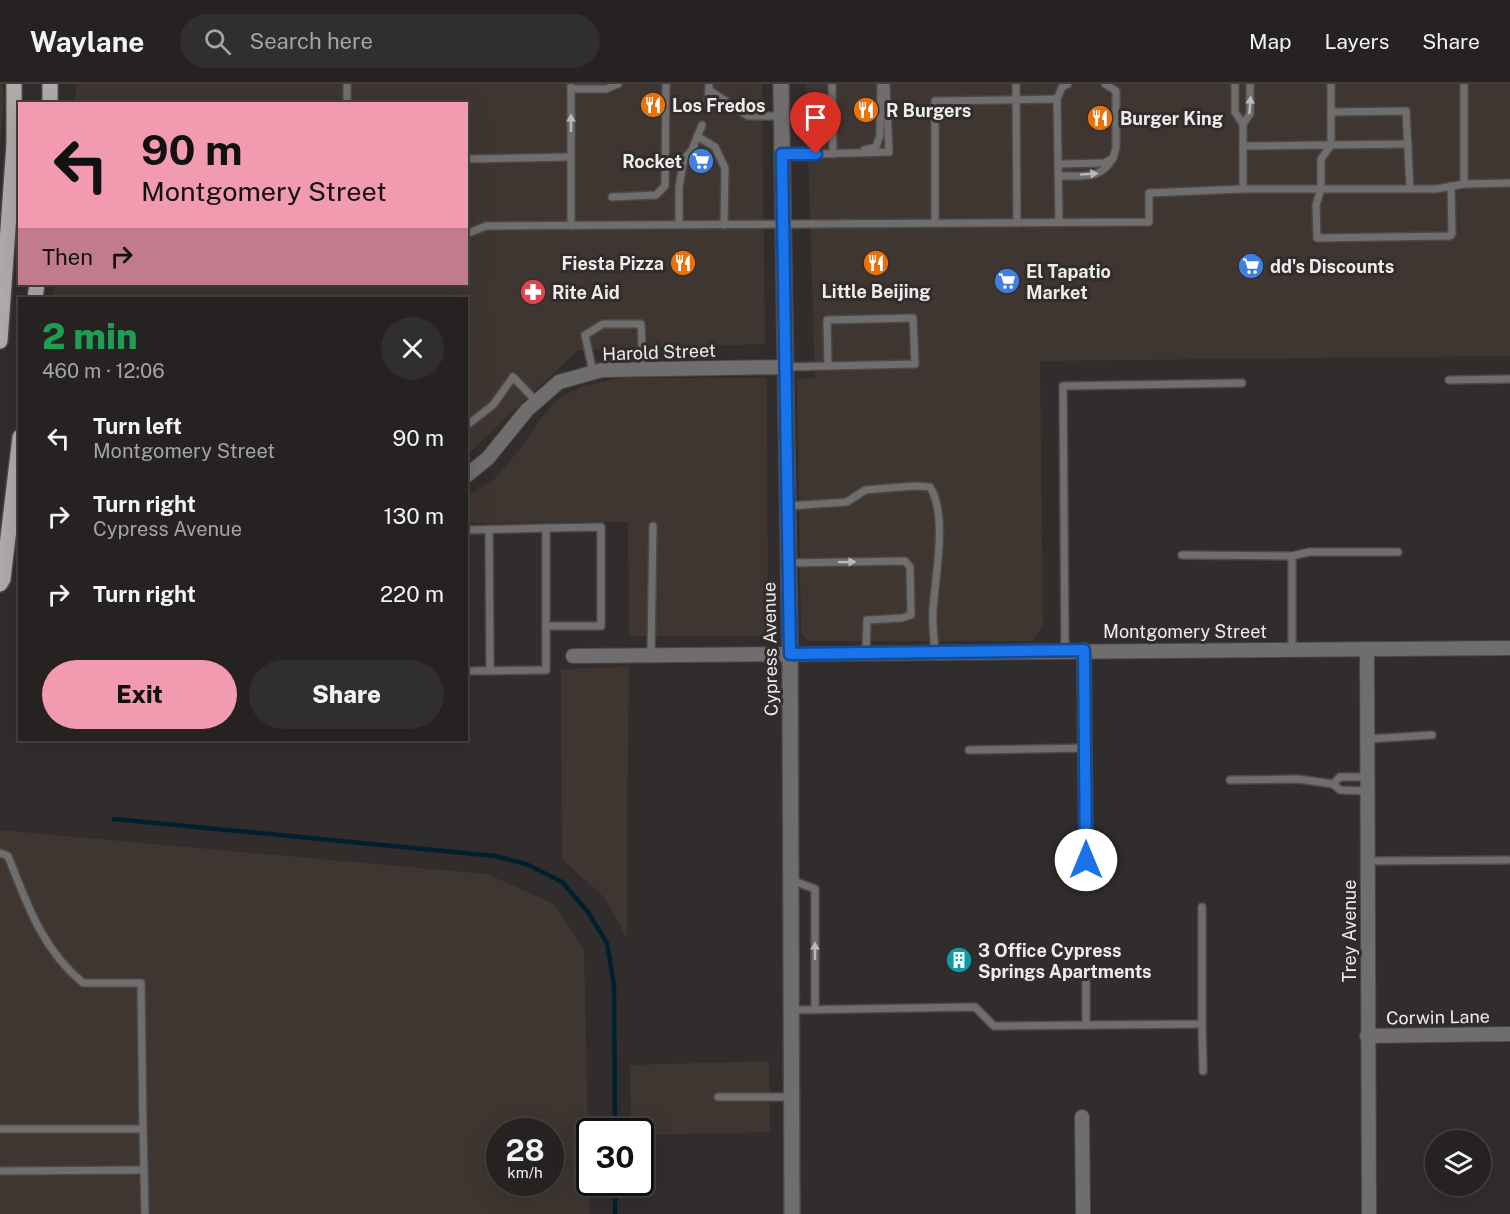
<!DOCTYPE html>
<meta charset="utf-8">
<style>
body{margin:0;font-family:"Public Sans",sans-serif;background:#312f2e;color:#f1f3f6;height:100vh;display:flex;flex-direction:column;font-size:22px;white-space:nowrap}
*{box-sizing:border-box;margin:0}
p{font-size:20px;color:#a3a4a5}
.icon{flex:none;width:33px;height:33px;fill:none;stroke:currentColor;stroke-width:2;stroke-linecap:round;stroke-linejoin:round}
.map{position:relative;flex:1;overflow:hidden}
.sheet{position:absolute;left:18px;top:213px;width:450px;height:444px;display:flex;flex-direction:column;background:#252221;border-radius:0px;box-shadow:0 6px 24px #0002,0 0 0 2px #423f3f}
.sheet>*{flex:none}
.hud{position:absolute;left:18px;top:18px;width:450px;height:183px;border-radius:0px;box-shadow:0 6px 24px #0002,0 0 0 2px #423f3f;background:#f29aaf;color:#111;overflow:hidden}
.controls{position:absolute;left:1425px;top:1046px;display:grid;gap:12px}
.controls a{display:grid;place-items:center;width:66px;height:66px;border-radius:50%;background:#252221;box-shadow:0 6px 24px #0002,0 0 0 2px #423f3f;font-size:30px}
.speed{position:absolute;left:486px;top:1034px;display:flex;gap:12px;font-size:30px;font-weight:700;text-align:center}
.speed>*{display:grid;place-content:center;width:78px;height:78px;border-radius:50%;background:#252221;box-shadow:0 6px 24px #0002,0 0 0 2px #423f3f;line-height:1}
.speed small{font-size:15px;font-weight:400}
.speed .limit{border:3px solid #111;border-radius:9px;background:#fff;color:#111}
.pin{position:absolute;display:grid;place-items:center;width:51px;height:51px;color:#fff;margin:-62px -26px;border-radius:50% 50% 50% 0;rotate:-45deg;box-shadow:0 0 6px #0007}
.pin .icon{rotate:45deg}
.me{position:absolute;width:66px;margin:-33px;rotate:0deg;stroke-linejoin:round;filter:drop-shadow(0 0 4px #0008)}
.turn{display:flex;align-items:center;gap:21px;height:126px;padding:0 24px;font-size:27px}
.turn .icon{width:78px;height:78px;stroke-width:2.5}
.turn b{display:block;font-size:42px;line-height:51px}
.then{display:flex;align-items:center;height:57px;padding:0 24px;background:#0003;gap:12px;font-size:22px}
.round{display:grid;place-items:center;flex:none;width:63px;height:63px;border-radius:32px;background:#312f2e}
.overview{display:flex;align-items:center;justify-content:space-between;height:102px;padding:0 24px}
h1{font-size:36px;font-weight:800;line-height:45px;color:#1e9e55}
.action{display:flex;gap:12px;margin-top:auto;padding:12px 24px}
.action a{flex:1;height:69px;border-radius:36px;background:#f29aaf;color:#111;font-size:24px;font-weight:800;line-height:69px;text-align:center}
.action a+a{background:#312f2e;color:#f1f3f6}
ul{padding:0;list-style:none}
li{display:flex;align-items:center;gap:18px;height:78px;padding:0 24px}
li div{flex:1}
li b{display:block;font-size:22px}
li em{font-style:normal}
header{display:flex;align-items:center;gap:36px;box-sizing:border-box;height:84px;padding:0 30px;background:#252221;border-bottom:2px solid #423f3f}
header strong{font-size:28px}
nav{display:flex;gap:33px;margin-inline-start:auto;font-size:21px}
.search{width:420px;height:54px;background:#312f2e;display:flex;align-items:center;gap:15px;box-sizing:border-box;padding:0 21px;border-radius:33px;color:#a3a4a5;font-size:22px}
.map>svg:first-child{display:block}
.built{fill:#3f3631;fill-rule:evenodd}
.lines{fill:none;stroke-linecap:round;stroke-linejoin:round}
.stream{stroke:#01202f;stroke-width:4.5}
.service-casing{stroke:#4b4847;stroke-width:10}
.minor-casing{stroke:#4b4847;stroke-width:16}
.tertiary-casing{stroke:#4b4847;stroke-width:18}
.primary-casing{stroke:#4b4847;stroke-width:18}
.service{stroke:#6f6d6d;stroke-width:7}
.minor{stroke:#6f6d6d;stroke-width:14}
.tertiary{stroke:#6f6d6d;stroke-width:15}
.primary{stroke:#afabaa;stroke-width:15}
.oneway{fill:#bbb9b9}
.route-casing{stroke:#114b97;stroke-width:15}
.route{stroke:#1a73e8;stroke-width:10}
.labels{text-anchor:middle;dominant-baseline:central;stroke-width:6;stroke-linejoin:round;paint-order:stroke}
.poi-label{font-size:18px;font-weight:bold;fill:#eeeceb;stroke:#312d2c;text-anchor:start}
.street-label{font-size:18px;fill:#eeeceb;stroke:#312d2c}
</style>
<header>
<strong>Waylane</strong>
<div class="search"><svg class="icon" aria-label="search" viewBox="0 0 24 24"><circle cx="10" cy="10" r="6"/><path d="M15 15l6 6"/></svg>Search here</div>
<nav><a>Map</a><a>Layers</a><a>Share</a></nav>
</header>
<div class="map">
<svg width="1510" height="1130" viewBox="0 0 1510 1130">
<rect width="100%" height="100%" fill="#312d2c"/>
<!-- built -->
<g class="built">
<path d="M0,0H2L4,16L0,65Z"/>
<path d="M77,0H762L765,260L578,266L467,371L466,214H52L54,200H466V20L74,19Z"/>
<path d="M806,0H1510V272L1040,277L1043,542L1032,557H809L801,550L797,295L815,294Z"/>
<path d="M619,294H767L768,552H629L628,438L467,439V412L496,394L522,362L541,334L559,314L583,302Z"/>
<path d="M629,583L627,743V854L604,813L562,775L561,593V585Z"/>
<path d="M0,746L487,790L554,820L584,866L590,1130H0ZM500,1047H550V1098H500Z"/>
<path d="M769,977L770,1048L641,1051L640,1047H631L630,981Z"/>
</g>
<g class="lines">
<!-- stream -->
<g class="stream">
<path d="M114,735L495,772L526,780L562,798L588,828L607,859L614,902L615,1047"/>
<path d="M615,1098V1130"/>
</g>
<!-- service casing -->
<g class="service-casing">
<g id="service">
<path d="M347,0V20"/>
<path d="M571,0V142"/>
<path d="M832,0L833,70"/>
<path d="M1016,0L1017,139"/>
<path d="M1235,0V28L1243,40V105H1436L1464,100L1510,99"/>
<path d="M1331,0V29"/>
<path d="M1464,0V100"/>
<path d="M571,5H606L618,0"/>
<path d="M709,6L748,32H781"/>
<path d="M1057,15L1062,3L1068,0"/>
<path d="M708,22L709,0"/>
<path d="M1243,40L1250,30V0"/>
<path d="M697,52L715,63L725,84L724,141"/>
<path d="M1243,62L1408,60"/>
<path d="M864,66L876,63L880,51L881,0"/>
<path d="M782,71L889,68L886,0"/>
<path d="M466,75L571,73"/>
<path d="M1058,80L1104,79L1113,74L1116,64V7L1105,0"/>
<path d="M1058,92C1081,91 1101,97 1113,74"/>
<path d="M1410,104L1406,27L1333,28L1331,29V61L1321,75V105L1316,121L1317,154L1450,152L1452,150L1451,102"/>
<path d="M612,113L656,111L665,102L666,0"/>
<path d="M935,139V17L1057,15L1059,138"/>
<path d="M679,141V103L684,75L692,66L702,41"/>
<path d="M466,150L486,142L1149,138V109L1243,105"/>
<path d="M786,283L915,280L913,234L827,236L828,282"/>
<path d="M593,288L585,251L603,240H641L643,285"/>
<path d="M1449,296L1510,295"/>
<path d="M466,342L493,321L513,293L537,318"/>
<path d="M788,422L847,418L865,406L914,402L930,403C948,431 935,493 933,526C932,540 934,554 935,568"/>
<path d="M546,444L601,443V542H546"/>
<path d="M489,445L490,586"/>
<path d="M466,446L546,444V586L466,587"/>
<path d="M1182,471L1292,472"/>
<path d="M789,479L905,477L910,483L911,531L902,534L867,536L866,569"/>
<path d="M1292,565V472L1309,468H1398"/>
<path d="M1065,566L1063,302L1242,299"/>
<path d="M651,571L653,442"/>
<path d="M1368,655L1432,651"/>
<path d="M969,666L1085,664"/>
<path d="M1230,696L1298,695L1333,700"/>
<path d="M1367,707L1340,706L1333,700L1340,693H1367"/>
<path d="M0,769L8,772C27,820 42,865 83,899H141L143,1045"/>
<path d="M1367,777L1508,776"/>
<path d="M791,796L815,805V926"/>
<path d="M1086,896V941"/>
<path d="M791,926L975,923L994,942L1202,940V823"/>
<path d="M1202,940L1203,987"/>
<path d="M718,1013H792"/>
<path d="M0,1045H143L145,1130"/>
<path d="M0,1087L144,1086"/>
</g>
</g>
<!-- minor casing -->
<g class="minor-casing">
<g id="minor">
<path d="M466,392L488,374L527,326L559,298L602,286L786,283"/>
<path d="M1367,565L1369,1130"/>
<path d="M1084,566L1086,776"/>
<path d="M573,572L1510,564"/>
<path d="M1367,952L1510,950"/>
<path d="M1082,1033L1083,1130"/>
</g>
</g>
<!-- tertiary casing -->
<g class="tertiary-casing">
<path id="tertiary" d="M781,0L790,570L792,1130"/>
</g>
<!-- primary casing -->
<g class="primary-casing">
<g id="primary">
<path d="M50,20V0"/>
<path d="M35,214L37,200"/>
<path d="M0,257L14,60V0"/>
<path d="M0,500L3,495L20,353"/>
</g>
</g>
<!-- service -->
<use href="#service" class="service"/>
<!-- minor -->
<use href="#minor" class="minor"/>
<!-- tertiary -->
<use href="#tertiary" class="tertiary"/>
<!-- primary -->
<use href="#primary" class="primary"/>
</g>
<!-- one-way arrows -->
<defs><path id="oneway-solid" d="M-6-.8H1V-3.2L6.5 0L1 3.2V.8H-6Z" transform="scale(1.5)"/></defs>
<g class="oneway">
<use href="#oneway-solid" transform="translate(1250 21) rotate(-86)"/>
<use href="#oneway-solid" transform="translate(571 39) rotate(-90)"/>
<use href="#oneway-solid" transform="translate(1089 90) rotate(-4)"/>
<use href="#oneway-solid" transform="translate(847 478) rotate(-1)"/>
<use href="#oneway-solid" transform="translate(815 867) rotate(-90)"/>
</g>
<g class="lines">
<!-- route casing -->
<g class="route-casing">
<path id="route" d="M816,70H782L790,570L1084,566L1086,776"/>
</g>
<!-- route -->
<use href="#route" class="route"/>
</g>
<!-- icons -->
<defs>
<g id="restaurant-disc" transform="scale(1.35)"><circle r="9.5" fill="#e8710a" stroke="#312d2c"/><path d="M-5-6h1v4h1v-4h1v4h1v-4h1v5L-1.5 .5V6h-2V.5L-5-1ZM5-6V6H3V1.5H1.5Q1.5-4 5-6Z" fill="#fff"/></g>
<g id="supermarket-disc" transform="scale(1.35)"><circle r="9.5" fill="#3f7fe0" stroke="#312d2c"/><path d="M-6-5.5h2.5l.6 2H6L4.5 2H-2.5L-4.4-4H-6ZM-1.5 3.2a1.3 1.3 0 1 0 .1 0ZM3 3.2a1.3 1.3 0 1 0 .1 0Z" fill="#fff"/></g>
<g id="pharmacy-disc" transform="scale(1.35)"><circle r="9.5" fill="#e0444e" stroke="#312d2c"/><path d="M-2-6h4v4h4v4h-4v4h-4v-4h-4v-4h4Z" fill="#fff"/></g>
<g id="building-disc" transform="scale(1.35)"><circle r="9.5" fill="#0f9aa8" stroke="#312d2c"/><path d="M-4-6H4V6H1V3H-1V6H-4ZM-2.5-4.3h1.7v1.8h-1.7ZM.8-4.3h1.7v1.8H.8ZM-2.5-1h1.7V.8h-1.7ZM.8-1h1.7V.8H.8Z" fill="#fff"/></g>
</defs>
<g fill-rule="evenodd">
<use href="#restaurant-disc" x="653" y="21"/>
<use href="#restaurant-disc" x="866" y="26"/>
<use href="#restaurant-disc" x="1100" y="34"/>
<use href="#supermarket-disc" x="701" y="77"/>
<use href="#restaurant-disc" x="683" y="179"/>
<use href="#restaurant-disc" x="876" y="179"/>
<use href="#supermarket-disc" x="1251" y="182"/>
<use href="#supermarket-disc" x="1007" y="197"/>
<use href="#pharmacy-disc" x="533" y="208"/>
<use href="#building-disc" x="959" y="876"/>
</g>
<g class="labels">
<!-- poi labels -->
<g class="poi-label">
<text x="672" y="21">Los Fredos</text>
<text x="886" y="26">R Burgers</text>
<text x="1120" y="34">Burger King</text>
<text x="682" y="77" text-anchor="end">Rocket</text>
<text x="664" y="179" text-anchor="end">Fiesta Pizza</text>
<text x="1270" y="182">dd's Discounts</text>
<text x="1026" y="187">El Tapatio<tspan x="1026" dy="21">Market</tspan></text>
<text x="876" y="207" text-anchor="middle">Little Beijing</text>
<text x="552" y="208">Rite Aid</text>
<text x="978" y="866">3 Office Cypress<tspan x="978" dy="21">Springs Apartments</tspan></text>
</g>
<!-- street labels -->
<g class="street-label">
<text transform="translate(659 268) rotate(-2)">Harold Street</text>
<text x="1185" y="547">Montgomery Street</text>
<text transform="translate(770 565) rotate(-91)">Cypress Avenue</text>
<text transform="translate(1349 847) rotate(-90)">Trey Avenue</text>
<text transform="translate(1438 933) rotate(-1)">Corwin Lane</text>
</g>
</g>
</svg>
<div class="controls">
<a><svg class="icon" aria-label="layers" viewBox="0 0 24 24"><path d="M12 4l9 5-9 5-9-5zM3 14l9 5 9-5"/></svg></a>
</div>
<div class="speed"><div>28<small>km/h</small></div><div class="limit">30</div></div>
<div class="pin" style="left:816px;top:70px;background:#d93025"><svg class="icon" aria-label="arrive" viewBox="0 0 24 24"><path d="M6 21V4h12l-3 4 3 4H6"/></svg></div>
<svg class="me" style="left:1086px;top:776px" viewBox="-20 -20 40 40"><circle r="19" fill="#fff"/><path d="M0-13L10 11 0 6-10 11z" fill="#1a73e8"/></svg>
<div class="hud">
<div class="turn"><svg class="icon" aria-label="left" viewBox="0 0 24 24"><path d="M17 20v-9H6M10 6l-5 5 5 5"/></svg><div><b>90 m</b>Montgomery Street</div></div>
<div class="then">Then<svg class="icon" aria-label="right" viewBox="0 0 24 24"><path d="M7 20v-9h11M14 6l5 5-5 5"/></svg></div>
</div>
<section class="sheet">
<div class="overview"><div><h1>2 min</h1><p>460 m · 12:06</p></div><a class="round"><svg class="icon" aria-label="close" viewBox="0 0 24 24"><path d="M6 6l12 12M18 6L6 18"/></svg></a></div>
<ul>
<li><svg class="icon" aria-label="left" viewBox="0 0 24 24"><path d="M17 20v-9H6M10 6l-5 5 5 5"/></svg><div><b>Turn left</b><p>Montgomery Street</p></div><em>90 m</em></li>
<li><svg class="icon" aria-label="right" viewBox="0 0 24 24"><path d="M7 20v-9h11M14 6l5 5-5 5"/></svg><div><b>Turn right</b><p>Cypress Avenue</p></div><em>130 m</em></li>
<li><svg class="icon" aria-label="right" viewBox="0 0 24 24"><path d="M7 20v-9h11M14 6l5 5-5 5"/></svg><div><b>Turn right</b></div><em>220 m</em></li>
</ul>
<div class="action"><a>Exit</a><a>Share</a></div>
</section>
</div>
